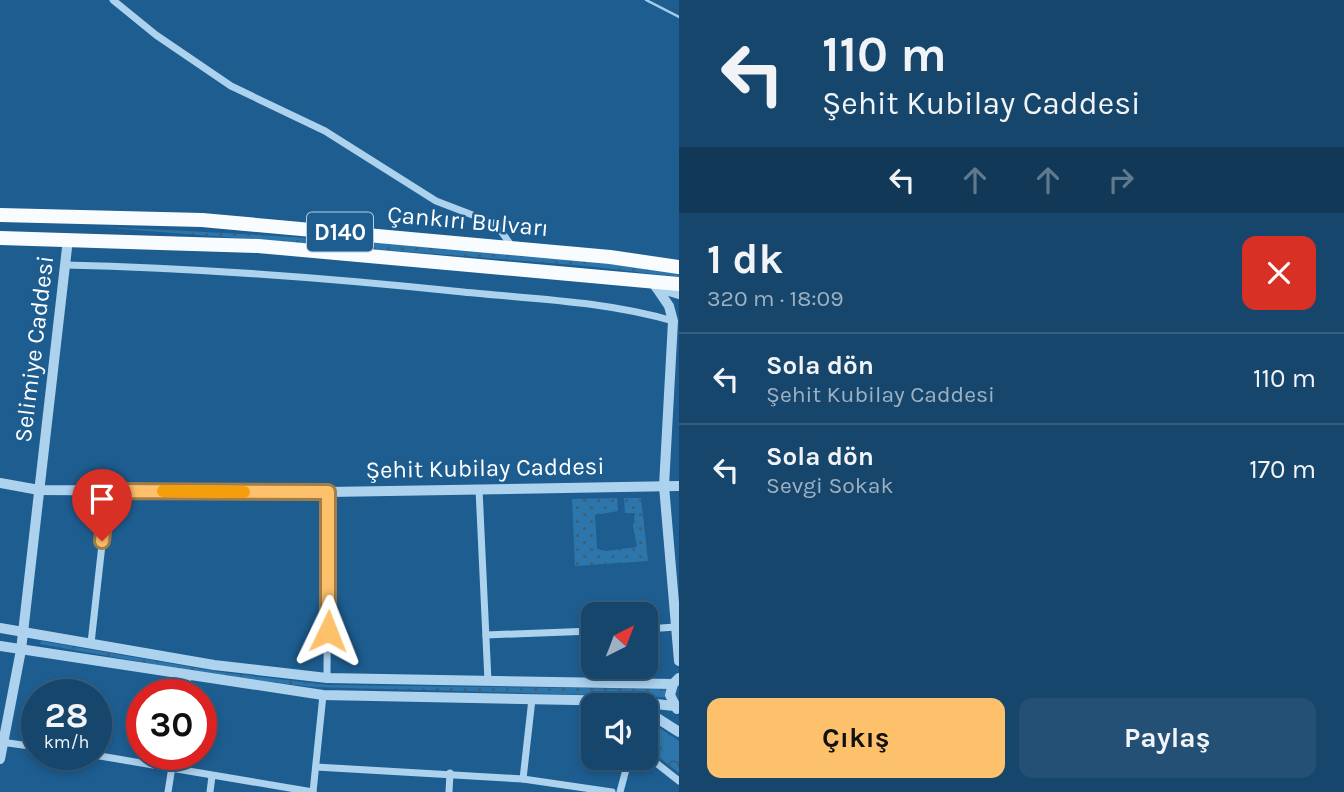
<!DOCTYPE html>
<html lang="tr">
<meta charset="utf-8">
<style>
body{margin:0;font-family:Karla,sans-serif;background:#235074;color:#f1f3f6;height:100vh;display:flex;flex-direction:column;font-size:26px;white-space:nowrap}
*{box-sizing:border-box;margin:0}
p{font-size:23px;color:#9eb1c2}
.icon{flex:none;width:38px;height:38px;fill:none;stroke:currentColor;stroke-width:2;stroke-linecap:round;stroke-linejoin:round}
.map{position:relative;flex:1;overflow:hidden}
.details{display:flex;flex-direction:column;background:#16466c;width:665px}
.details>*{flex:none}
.banner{background:#16466c;color:#f1f3f6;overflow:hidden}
.needle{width:46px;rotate:42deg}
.tools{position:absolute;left:581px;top:602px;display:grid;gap:14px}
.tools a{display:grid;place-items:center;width:77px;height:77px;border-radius:14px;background:#16466c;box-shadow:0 4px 10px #0003,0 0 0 2px #355e7f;font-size:35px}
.speed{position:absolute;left:21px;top:679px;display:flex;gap:14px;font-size:35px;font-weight:700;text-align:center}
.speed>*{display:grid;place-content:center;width:91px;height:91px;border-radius:50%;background:#16466c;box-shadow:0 4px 10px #0003,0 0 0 2px #355e7f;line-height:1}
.speed small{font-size:18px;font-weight:400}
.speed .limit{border:10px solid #d22;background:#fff;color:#111}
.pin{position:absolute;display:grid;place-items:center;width:60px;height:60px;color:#fff;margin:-72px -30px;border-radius:50% 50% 50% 0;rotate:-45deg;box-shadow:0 0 7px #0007}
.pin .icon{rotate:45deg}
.me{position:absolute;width:77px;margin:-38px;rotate:2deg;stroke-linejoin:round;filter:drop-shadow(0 0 5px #0008)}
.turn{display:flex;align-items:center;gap:24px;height:147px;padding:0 28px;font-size:32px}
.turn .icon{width:91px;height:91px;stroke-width:2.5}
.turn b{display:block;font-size:49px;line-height:60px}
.lanes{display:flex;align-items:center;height:66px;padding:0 28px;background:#0003;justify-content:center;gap:35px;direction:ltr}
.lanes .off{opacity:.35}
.round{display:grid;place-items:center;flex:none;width:74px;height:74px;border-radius:14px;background:#235074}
.headline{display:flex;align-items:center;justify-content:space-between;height:119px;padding:0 28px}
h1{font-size:42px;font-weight:700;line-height:52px}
.action{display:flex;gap:14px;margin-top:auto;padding:14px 28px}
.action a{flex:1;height:80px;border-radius:14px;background:#fdc16b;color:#111;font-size:28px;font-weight:700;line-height:80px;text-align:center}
.action a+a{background:#235074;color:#f1f3f6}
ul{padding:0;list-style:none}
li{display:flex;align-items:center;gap:21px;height:91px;padding:0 28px;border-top:2px solid #355e7f}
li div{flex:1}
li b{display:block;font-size:26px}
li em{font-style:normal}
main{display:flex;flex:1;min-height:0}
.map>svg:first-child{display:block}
.grass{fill:url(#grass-dots)}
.forest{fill:url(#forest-crowns)}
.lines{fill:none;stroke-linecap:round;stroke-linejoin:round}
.stream{stroke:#a0ceef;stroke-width:2.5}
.minor{stroke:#acd2ee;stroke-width:7}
.tertiary{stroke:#acd2ee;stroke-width:10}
.trunk{stroke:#f9fcff;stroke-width:14}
.route-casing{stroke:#a47d46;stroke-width:18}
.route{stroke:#fdc16b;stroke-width:12}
.slow{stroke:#f59e0b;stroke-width:12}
.labels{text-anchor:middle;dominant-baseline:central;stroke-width:5;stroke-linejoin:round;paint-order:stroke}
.shield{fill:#1d5d90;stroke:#bbcede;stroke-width:2}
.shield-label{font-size:23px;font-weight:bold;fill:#fff}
.street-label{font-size:24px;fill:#fff;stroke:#1d5d90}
</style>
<main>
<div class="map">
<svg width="679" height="792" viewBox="0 0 679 792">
<defs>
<pattern id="grass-dots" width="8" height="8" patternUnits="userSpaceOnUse" patternTransform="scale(1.75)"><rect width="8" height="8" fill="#2d76ac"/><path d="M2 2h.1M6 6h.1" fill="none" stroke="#3e5f77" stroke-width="1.8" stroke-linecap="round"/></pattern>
<pattern id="forest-crowns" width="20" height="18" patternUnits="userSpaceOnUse" patternTransform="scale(1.75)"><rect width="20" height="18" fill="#2d76ac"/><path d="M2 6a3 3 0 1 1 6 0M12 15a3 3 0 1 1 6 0" fill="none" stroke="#3e5f77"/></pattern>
</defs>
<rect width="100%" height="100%" fill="#1d5d90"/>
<!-- grass -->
<g class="grass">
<path d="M98,227C291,235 486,248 679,272V277L587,266Z"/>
<path d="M617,498L618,511L595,515L597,549L606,551L637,547L633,526L635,513H625L624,498H641L648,561L575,566L572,499Z"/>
<path d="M41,641L219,672L329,685L665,689V697L314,687L221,676L40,644Z"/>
</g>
<!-- forest -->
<path class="forest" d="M654,724L679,741V773L646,747V728Z"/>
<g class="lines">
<!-- stream -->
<path class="stream" d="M646,0L679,17"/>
<!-- minor -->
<g class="minor">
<path d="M113,0L156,35L231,86L325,131L436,201L496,224L513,248"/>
<path d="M65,265C198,268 330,278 463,292C532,299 605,301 673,321"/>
<path d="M479,489L488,681"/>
<path d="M646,629L676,627"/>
<path d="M486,635L593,631"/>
<path d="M91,643L108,491"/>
<path d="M327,678L328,492"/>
<path d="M185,695L188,677"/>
<path d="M1,742L37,747"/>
<path d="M88,754L313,792"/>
<path d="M646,755L679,781"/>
<path d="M316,767L523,779L612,792"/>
<path d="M523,779L532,699"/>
<path d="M168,792L174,754"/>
<path d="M210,792L212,776"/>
<path d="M313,792L323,695"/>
<path d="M449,792L450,773"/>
<path d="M620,792L629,758"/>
</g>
<!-- tertiary -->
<g class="tertiary">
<path d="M656,287L669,306L673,321L664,486L679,661"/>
<path d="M656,287L679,294"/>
<path d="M0,483L39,490L328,492L678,486"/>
<path d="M0,628L214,665L327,678L673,684"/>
<path d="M0,646L323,695L628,701L674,706"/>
<path d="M677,709L670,695L673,684L679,678"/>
<path d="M646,711L679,732"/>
<path d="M0,759L21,650L68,239"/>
</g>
<!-- trunk -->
<g class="trunk">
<path d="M0,215L202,220L610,257L679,267"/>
<path d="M0,238L258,246L679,284"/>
</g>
</g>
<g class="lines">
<!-- route casing -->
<g class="route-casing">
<path id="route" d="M102,541L108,491L328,492V631"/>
</g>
<!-- route -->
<use href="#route" class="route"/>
<!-- slow -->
<path class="slow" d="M163,491L244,492"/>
</g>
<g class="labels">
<!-- shield labels -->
<rect class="shield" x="307" y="212.5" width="66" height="39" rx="5"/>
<g class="shield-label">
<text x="340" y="232">D140</text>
</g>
<!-- street labels -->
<g class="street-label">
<text transform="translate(468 221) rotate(5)">Çankırı Bulvarı</text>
<text transform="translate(34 349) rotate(-83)">Selimiye Caddesi</text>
<text transform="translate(485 468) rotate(-1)">Şehit Kubilay Caddesi</text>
</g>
</g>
</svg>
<div class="tools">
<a><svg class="needle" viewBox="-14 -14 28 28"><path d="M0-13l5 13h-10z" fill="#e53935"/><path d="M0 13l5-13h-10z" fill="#9eb1c2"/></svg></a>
<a><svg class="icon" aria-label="sound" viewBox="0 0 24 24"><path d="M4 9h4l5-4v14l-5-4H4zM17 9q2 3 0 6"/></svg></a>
</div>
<div class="speed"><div>28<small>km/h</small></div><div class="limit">30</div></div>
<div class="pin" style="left:102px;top:541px;background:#d93025"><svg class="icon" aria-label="arrive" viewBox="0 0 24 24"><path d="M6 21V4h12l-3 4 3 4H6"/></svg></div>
<svg class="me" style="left:328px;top:631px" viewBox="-20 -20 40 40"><path d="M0-17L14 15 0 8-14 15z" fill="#fdc16b" stroke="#fff" stroke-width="4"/></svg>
</div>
<section class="details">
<div class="banner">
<div class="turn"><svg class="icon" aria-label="left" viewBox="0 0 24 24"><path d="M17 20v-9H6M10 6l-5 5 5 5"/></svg><div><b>110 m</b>Şehit Kubilay Caddesi</div></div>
<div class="lanes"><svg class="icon" aria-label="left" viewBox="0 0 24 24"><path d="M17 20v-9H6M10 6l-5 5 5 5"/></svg><svg class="icon off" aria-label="ahead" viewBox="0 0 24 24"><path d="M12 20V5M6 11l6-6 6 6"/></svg><svg class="icon off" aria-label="ahead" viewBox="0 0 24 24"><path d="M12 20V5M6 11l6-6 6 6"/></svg><svg class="icon off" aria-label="right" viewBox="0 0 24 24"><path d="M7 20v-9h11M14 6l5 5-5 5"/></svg></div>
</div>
<div class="headline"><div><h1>1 dk</h1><p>320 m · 18:09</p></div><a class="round" style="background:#d93025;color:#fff"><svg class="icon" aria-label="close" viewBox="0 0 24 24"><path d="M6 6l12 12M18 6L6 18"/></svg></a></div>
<ul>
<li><svg class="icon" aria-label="left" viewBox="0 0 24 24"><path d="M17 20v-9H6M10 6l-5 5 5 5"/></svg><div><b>Sola dön</b><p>Şehit Kubilay Caddesi</p></div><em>110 m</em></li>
<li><svg class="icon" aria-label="left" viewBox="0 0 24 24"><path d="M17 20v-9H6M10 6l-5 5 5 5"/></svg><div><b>Sola dön</b><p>Sevgi Sokak</p></div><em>170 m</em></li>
</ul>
<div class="action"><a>Çıkış</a><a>Paylaş</a></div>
</section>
</main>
